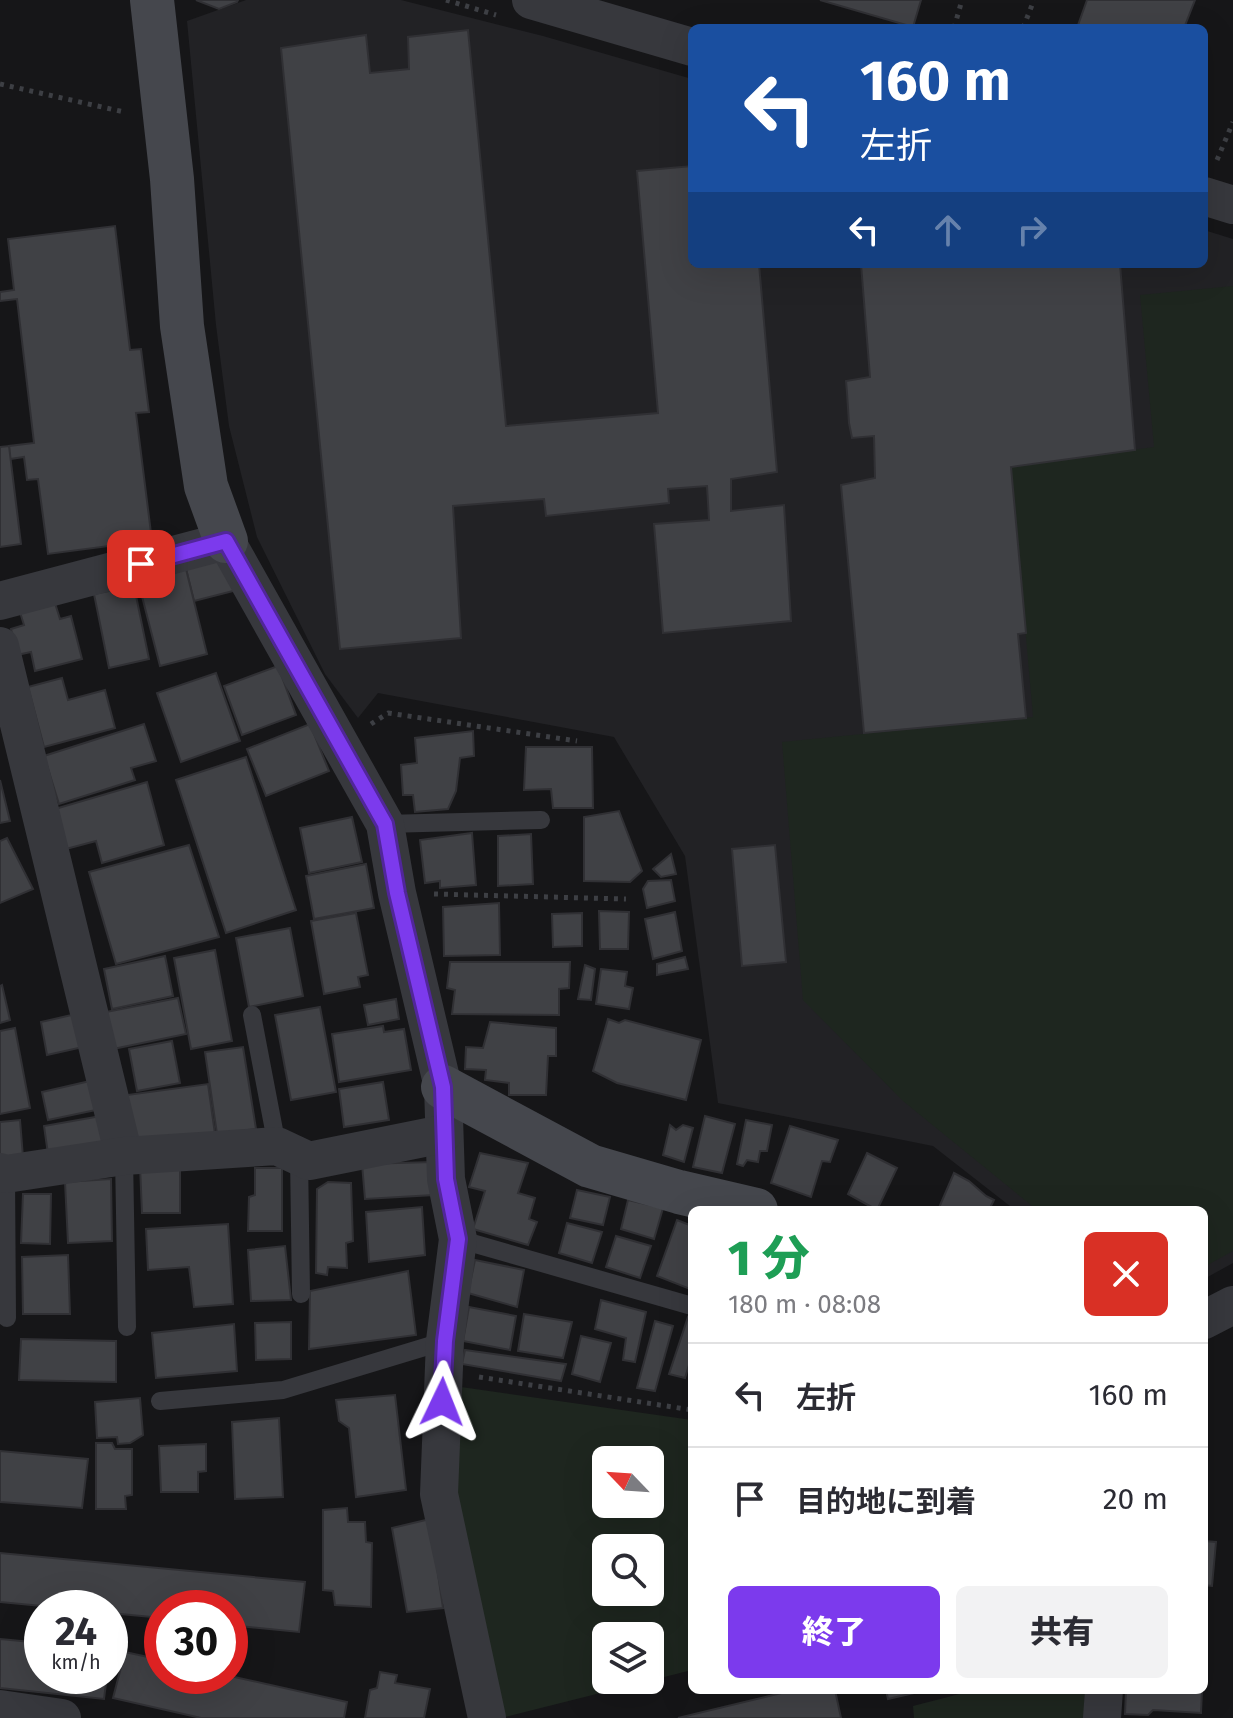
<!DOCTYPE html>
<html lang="ja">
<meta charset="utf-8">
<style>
body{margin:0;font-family:"Fira Sans","Noto Sans JP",sans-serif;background:#f2f2f3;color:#2b2b33;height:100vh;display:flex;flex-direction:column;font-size:30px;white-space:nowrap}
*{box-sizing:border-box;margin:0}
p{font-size:26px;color:#7c7c81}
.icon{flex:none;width:44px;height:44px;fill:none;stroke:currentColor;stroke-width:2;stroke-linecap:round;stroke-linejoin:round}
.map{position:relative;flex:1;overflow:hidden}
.panel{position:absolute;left:688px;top:1206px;width:520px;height:488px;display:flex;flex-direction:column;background:#fff;border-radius:12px;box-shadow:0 8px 32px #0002}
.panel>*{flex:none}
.guide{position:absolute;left:688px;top:24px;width:520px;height:244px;border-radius:12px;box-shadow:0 8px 32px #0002;background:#1a4fa0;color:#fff;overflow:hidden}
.needle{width:52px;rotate:295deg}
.tools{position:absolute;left:592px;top:1446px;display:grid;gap:16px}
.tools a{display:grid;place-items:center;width:72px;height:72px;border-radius:12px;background:#fff;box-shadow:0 8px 32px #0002;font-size:40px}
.speed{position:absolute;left:24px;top:1590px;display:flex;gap:16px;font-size:40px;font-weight:700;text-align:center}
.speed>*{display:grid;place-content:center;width:104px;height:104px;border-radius:50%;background:#fff;box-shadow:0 8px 32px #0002;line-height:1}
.speed small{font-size:20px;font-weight:400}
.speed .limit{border:12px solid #d22;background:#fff;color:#111}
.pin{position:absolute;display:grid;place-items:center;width:68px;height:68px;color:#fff;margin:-34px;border-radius:16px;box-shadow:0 4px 12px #0006}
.me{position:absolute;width:88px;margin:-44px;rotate:2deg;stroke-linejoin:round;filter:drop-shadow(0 0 6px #0008)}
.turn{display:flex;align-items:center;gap:28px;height:168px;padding:0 40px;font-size:36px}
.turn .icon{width:104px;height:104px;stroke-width:2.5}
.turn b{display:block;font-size:56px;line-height:68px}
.lanes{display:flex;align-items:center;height:76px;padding:0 40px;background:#0003;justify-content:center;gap:40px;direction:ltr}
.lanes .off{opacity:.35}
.round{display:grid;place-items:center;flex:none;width:84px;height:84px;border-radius:12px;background:#f2f2f3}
.head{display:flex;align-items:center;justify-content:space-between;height:136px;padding:0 40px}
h1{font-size:48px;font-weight:800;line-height:60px;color:#1e9e55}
.cta{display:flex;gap:16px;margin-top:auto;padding:16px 40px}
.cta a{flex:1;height:92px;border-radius:12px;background:#7c3aed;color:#fff;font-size:32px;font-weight:800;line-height:92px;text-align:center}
.cta a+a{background:#f2f2f3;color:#2b2b33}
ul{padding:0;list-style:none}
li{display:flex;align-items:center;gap:24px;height:104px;padding:0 40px;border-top:2px solid #e1e1e2}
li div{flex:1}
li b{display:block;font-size:30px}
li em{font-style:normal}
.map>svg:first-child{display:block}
.built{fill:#222225}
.green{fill:#1e261f;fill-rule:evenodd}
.building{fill:#404145;stroke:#303034;stroke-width:2}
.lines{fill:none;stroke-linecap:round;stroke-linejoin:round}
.path{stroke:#3d3f44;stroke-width:5;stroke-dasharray:4 6;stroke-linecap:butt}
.lane{stroke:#37383d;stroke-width:18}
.street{stroke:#37383d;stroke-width:38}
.secondary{stroke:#45474d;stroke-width:44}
.route-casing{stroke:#51269a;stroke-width:20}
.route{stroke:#7c3aed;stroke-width:14}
</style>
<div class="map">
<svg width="1233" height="1718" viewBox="0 0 1233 1718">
<rect width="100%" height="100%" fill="#161618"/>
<!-- built -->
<path class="built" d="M246,0H401L543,36L692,79V264H1204V230L1233,239V1263L1204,1279V1210H1015L933,1146L718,1103L685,856L614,737L378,693L358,718L325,674L257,537L229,426L216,325L187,21Z"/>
<!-- green -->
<g class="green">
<path d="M1233,286V1251L1204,1267V1210H1037L903,1101L803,1000L782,742L1033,717L1011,467L1154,447L1140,295Z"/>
<path d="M454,1386L692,1420V1670L501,1718L451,1492ZM606,1460H650V1504H606ZM606,1548H650V1592H606ZM606,1636H650V1680H606Z"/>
<path d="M975,1690H1085L1084,1718H914L913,1706Z"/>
</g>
<!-- building -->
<g class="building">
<path d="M196,0H238L237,2L219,9Z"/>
<path d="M820,0H921L913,27Z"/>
<path d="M1087,0H1195L1184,28H1077Z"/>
<path d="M468,30L506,426L658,413L637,171L692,166V264H759L777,472L731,479V511L784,505L791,621L663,633L654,524L709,520L707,486L668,489L669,503L546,516L544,499L453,506L461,638L340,649L281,48L366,35L370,73L409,69L408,37Z"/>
<path d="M115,226L130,350L141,349L149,412L136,413L151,533L116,537L117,545L48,554L38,479L27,480L24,457L10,459L9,446L34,443L17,299L0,301V292L14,290L8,239Z"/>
<path d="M861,264H1120L1135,450L1011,467L1026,633L1018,634L1026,718L864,733L841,485L875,478L874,436L852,438L849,423L847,393L846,381L870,377Z"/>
<path d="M9,446L21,544L0,547V447Z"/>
<path d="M229,558L237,590L194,601L186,569Z"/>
<path d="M186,569L207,654L160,666L138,581Z"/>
<path d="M134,586L149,659L109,668L94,594Z"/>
<path d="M54,600L60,619L71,616L82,659L35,671L31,652L17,655L11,629L24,625L19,609Z"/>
<path d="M278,666L296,715L242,735L224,686Z"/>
<path d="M216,673L240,741L181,762L157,693Z"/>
<path d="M62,678L68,700L105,690L115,728L44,747L28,687Z"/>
<path d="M144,724L156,761L131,768L135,780L59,804L44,756Z"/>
<path d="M310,724L329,771L266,796L247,749Z"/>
<path d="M473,731L474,756L460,758L456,791L448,809L415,812L413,795H403L401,765L417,763L415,738Z"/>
<path d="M526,747H592L593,808H553L551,789L524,790Z"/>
<path d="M246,757L296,910L226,933L176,780Z"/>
<path d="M0,780L10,821L0,823Z"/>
<path d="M147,782L164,845L102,863L96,841L66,849L55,809Z"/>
<path d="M619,811L642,871L630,882L584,881V817Z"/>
<path d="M352,817L362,862L309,873L300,828Z"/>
<path d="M472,833L476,885L440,888V881L425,883L420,840Z"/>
<path d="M531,834L533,884L498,886V836Z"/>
<path d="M7,838L33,889L0,903V841Z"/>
<path d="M189,845L219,937L116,964L89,872Z"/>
<path d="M775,845L786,962L742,966L732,849Z"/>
<path d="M671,854L676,874L661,877L653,869Z"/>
<path d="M366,864L374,908L314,919L306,876Z"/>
<path d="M671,880L675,901L647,908L643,889L648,881Z"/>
<path d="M499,903L500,955L444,956L443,907Z"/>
<path d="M599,911L629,912L628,949H600Z"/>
<path d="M675,912L682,951L653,959L645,919Z"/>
<path d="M356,913L368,975L358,977L360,987L324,994L311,921Z"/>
<path d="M582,913V946L553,947L552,914Z"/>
<path d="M290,928L303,996L249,1007L236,938Z"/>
<path d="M215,950L232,1041L191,1049L174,958Z"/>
<path d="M165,956L173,996L112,1009L104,969Z"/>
<path d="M685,957L688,969L657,975V964Z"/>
<path d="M450,962H570L569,988L559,989V1015L452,1014L455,990L447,988Z"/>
<path d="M585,965L595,969L591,1000L578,999Z"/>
<path d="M601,969L627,972L625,986L633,988L629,1009L596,1004Z"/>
<path d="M2,985L10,1020L0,1023V986Z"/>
<path d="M178,998L186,1034L113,1049L106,1012Z"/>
<path d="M396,999L399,1019L368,1025L364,1005Z"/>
<path d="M320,1007L336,1092L291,1100L275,1015Z"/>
<path d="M76,1014L83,1047L47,1055L41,1022Z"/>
<path d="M608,1019L619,1023L625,1020L701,1040L686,1100L617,1083L593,1071Z"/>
<path d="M490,1022L556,1028V1056H548L546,1095H509V1083L485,1080L486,1070L465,1069L466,1047L483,1048Z"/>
<path d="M383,1026L384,1032L404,1029L411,1070L339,1082L332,1034Z"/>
<path d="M15,1028L30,1108L0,1114V1031Z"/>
<path d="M172,1041L180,1083L137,1091L129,1049Z"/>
<path d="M243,1047L256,1129L217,1134L205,1052Z"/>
<path d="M90,1081L96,1110L48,1120L42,1092Z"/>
<path d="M383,1082L389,1120L344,1127L339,1089Z"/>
<path d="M208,1084L215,1134L134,1146L127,1095Z"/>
<path d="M101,1116L105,1145L48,1154L44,1126Z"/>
<path d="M705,1116L735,1124L722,1173L693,1167Z"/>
<path d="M20,1120L23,1157L0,1159V1122Z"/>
<path d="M746,1120L772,1125L767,1151H760L758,1162L747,1160L743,1166L737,1164Z"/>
<path d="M670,1125L676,1130L683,1125L693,1128L684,1162L663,1155Z"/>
<path d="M790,1126L838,1140L830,1162L822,1161L811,1197L771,1183Z"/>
<path d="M480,1153L528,1163L518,1193L535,1198L529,1219L537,1222L528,1245L473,1229L485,1191L469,1187Z"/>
<path d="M867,1153L897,1168L877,1210L848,1194Z"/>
<path d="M433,1162L434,1195L365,1199L362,1164Z"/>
<path d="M180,1164V1213H142L140,1166Z"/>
<path d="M255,1168H282V1231H248L249,1197L255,1195Z"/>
<path d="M954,1173L969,1181L986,1196L994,1200L989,1210H938Z"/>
<path d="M111,1179L112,1241L68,1243L65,1182Z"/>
<path d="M328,1182L351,1183L353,1241L346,1243L347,1268L328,1267L327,1275L316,1273L317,1189Z"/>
<path d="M577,1190L610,1197L603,1225L570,1218Z"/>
<path d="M23,1194H51L50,1244L21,1243Z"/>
<path d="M628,1200L663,1208L654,1239L621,1229Z"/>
<path d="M422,1207L425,1255L369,1262L366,1212Z"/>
<path d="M677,1220L692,1226V1282L690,1289L657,1276Z"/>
<path d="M567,1223L602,1232L592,1263L559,1253Z"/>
<path d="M228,1224L233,1304L194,1307L189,1267L148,1270L146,1229Z"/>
<path d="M616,1236L651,1246L640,1278L606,1267Z"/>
<path d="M285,1246L291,1300L251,1301L248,1250Z"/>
<path d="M68,1255L70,1314H23L22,1257Z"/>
<path d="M475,1260L524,1270L517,1307L468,1293Z"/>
<path d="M408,1271L416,1335L309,1349L310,1291Z"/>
<path d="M601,1300L646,1312L635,1362L623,1360L626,1338L595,1329Z"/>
<path d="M469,1307L516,1316L510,1350L463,1341Z"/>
<path d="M524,1314L572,1322L563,1358L518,1351Z"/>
<path d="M688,1317L692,1319V1355L685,1378L669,1374Z"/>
<path d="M655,1321L673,1326L655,1391L637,1388Z"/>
<path d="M291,1322V1359L256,1360L255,1323Z"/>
<path d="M234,1324L237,1371L156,1378L152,1333Z"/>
<path d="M581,1336L611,1343L600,1382L572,1374Z"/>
<path d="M21,1339L116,1341V1382L19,1380Z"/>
<path d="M465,1350L566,1364L561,1381L462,1364Z"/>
<path d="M395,1395L406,1490L356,1497L349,1428L339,1421L336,1400Z"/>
<path d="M140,1398L143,1435L130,1443L118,1444L117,1437L97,1438L95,1402Z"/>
<path d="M279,1418L283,1497L235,1499L232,1422Z"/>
<path d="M96,1443H112L115,1449H132V1495L125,1496L126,1509H96Z"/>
<path d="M206,1444V1471L198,1472V1492H161L159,1446Z"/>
<path d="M0,1451L88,1459L82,1508L0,1502Z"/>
<path d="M347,1508L348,1522H365L366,1542L372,1543L371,1607L335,1605L333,1591L323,1590V1510Z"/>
<path d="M430,1519L443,1608L407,1612L392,1528Z"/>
<path d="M1204,1541L1216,1542L1212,1586L1204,1585Z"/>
<path d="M0,1553L305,1582L299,1632L230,1625V1608H162V1618L110,1613V1608H63L0,1602Z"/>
<path d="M0,1639L42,1643V1676H107L104,1699L0,1688Z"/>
<path d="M125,1652L162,1660V1676H230L347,1702L344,1718H201L113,1698Z"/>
<path d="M380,1672L397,1675L395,1683L430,1689L424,1718H365L370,1690L377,1688Z"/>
<path d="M794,1690H835L841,1718H678Z"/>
<path d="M886,1690H927L888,1699Z"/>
<path d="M1126,1690H1202L1201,1713L1153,1710L1148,1715L1125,1714Z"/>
</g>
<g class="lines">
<!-- path -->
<g class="path">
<path d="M446,0L496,15"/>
<path d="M954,28L962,0"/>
<path d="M1023,28L1034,0"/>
<path d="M0,84L124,112"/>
<path d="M1217,160L1233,122"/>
<path d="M371,724L388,713L577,741"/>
<path d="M434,894L626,899"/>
<path d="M479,1377L692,1410"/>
</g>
<!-- lane -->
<g class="lane">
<path d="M385,824L541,820"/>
<path d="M252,1015L277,1146"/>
<path d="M124,1156L127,1327"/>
<path d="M299,1156L301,1294"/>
<path d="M6,1174L7,1318"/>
<path d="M458,1239L692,1306"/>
<path d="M160,1401L283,1390L445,1341"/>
</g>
<!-- street -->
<g class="street">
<path d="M531,0L692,47"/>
<path d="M1204,196L1233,205"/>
<path d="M0,601L226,541L385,824L397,893L443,1087L446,1179L458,1239L445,1341L439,1494L487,1718"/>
<path d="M0,646L124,1156"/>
<path d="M0,1172L6,1174L124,1156L277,1146L309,1161L443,1134"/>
<path d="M1204,1320L1233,1305"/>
<path d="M0,1709L62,1718"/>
<path d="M1102,1718L1104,1690"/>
</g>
<!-- secondary -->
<g class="secondary">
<path d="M152,0L172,179L182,326L206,486L226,541"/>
<path d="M443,1087L590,1166L679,1192L756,1210"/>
</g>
</g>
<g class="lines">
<!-- route casing -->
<g class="route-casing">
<path id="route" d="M141,564L226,541L385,824L397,893L443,1087L446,1179L458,1239L445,1341L442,1402"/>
</g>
<!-- route -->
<use href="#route" class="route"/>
</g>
</svg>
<div class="tools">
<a><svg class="needle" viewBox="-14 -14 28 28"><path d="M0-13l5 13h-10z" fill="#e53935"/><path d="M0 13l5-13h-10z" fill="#7c7c81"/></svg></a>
<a><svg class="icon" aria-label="search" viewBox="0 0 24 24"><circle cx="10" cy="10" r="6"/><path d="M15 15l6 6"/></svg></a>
<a><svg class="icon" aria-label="layers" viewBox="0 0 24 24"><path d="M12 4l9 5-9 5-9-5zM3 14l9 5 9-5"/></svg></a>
</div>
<div class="speed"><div>24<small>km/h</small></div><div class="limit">30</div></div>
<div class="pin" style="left:141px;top:564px;background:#d93025"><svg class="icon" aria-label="arrive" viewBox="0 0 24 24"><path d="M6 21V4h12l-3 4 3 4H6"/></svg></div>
<svg class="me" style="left:442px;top:1402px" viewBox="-20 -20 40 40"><path d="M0-17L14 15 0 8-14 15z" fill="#7c3aed" stroke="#fff" stroke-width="4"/></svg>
<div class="guide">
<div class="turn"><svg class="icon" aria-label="left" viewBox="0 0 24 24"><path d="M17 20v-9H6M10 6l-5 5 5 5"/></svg><div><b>160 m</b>左折</div></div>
<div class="lanes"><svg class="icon" aria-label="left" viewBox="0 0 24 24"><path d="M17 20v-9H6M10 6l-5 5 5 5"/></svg><svg class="icon off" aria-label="ahead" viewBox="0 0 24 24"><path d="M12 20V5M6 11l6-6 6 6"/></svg><svg class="icon off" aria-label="right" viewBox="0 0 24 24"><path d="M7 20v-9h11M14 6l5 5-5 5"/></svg></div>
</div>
<section class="panel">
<div class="head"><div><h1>1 分</h1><p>180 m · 08:08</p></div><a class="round" style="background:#d93025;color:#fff"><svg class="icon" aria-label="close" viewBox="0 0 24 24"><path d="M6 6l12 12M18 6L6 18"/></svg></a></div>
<ul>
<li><svg class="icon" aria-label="left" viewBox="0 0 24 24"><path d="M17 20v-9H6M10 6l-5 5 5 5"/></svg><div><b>左折</b></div><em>160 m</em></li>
<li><svg class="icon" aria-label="arrive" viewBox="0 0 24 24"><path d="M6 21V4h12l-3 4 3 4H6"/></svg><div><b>目的地に到着</b></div><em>20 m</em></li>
</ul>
<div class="cta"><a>終了</a><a>共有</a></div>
</section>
</div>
